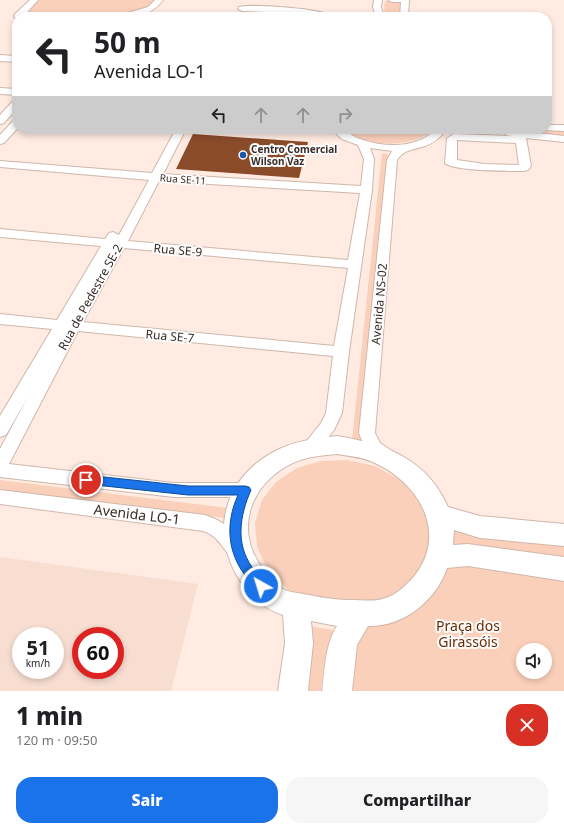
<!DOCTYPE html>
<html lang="pt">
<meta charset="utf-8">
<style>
body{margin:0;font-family:"Noto Sans",sans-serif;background:#f6f6f6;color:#202124;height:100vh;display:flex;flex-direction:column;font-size:15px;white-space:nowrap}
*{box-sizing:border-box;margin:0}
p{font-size:13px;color:#757577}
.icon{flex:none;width:22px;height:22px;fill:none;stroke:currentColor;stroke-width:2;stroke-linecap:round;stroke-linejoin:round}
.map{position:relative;height:691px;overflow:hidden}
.sheet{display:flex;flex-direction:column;background:#fff;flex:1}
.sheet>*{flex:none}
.hud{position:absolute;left:12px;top:12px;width:540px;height:122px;border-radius:16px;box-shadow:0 2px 6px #0003;background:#fff;color:#202124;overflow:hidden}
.fabs{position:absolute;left:516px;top:643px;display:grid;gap:8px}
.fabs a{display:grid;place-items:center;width:36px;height:36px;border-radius:50%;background:#fff;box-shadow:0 2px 6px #0003;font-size:20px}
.speed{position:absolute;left:12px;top:627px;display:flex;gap:8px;font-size:20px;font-weight:700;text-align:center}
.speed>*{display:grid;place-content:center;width:52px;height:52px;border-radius:50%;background:#fff;box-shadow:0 2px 6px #0003;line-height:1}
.speed small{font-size:10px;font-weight:400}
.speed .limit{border:6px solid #d22;background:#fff;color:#111}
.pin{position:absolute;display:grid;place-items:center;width:34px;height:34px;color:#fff;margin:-17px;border:2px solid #fff;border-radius:50%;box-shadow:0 1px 4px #0007}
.me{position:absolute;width:44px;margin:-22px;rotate:321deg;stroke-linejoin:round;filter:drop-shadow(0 0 3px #0008)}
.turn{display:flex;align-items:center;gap:14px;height:84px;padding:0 16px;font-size:18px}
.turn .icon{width:52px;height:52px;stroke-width:2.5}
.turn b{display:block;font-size:28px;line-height:34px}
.lanes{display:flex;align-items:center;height:38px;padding:0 16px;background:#0003;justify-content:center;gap:20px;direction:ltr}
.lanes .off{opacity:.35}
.round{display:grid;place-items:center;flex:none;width:42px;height:42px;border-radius:16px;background:#f6f6f6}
.head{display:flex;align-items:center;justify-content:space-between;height:68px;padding:0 16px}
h1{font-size:24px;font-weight:800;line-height:30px}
.primary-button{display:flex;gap:8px;margin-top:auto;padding:8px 16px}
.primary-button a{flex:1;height:46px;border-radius:16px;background:#1a73e8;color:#fff;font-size:16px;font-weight:800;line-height:46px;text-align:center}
.primary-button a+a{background:#f6f6f6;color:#202124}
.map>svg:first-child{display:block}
.built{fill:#f8ddd1;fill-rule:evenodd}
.green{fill:#fbd0bb;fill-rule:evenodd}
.building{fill:#8a4b29}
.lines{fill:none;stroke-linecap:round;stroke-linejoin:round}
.minor-casing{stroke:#cfb7ab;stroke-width:2}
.major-casing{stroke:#cfb7ab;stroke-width:2}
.minor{fill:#fff;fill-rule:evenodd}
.major{fill:#fff;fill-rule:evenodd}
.route{fill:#1a73e8;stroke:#114b97}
.poi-dot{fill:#1d57a9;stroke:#fdfdfd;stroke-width:1.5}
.labels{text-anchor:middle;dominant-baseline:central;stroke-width:4;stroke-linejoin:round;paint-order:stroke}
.far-poi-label{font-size:10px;font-weight:bold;fill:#372d29;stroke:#fdfdfd;text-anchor:start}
.far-street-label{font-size:10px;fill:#372d29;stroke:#fdfdfd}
.street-label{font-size:12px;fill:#372d29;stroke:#fdfdfd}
.near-street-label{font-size:14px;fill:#372d29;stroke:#fdfdfd}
.near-park-label{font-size:14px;fill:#6a2c00;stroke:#fdfdfd}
</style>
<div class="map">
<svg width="564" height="691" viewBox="0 0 564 691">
<rect width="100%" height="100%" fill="#ffebe1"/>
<!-- built -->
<path class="built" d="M0,557L198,584L171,691H0ZM21,636H55V670H21ZM81,636H115V670H81Z"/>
<!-- green -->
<g class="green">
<path d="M34,0H159L138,13L124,17H19Z"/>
<path d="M385,1L402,2L401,17H387L384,10Z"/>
<path d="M346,129H434C416,148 364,149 346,129Z"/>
<path d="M477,129L564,130V137Z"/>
<path d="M382,153L388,154L360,442L352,441Z"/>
<path d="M347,460L375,466L399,479L419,498L431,521L432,547L423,572L404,593L376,606L315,604L288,590L268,570L257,547L255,523L262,500L276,482L297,468L321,461Z"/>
<path d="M0,480L236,509L233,519L0,490Z"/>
<path d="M447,530L564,544V557L450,543Z"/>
<path d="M452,564L564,577V691H350L354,650L364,628ZM523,650H545V672H523Z"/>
<path d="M309,626L334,630C325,649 323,670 321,691H307C310,669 314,648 309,626Z"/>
</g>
<!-- building -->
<path class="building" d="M193,134L308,142L299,178L176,169Z"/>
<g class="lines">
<!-- minor casing -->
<g class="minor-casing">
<g id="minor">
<path d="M30,0H38L23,17H17L16,19L14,16L15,14Z"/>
<path d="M155,0H163C152,15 138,17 120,17L121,15L148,7Z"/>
<path d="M374,0H382L381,7L384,17H376L373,7Z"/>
<path d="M388,0H409L408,17H400L401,2H392Z"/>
<path d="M239,7C253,4 322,8 332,17L287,13L242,11L238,9Z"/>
<path d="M0,55L17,56V62L0,61Z"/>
<path d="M0,88L17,89V95L0,94Z"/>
<path d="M17,99V108L4,123L0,124V115L14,100Z"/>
<path d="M17,120V129L4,143L0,144V135L13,121Z"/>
<path d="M547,125H564V131L543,130V129H547Z"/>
<path d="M176,129H186L163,174L361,186L364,159L358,145L342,139L331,129C335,129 340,128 343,130C350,133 355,138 363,140C386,148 419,148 436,129H447C441,137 434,143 425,146C414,150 404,149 397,160L375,433L380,443L392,451L395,456L392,461C374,467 364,447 359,433L387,160L392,151L370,148L374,159L372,190L349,352L342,413L334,430L317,452L311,454L305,452L302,447L321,423L326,413L333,356L78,331L9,464L174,483H245L251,485L254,490L251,495L245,497H174L0,477V449L29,395L6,435L0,437V416L52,329L0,324V314L57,320L101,246L0,237V229L105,239L109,233L113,232L119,235L149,180L0,167V161L152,173ZM159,181L360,193L348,260L128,241ZM124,248L348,268L334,346L83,322Z"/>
<path d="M510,130L564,136V142L526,138L531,166L528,170L524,171C511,171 452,171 445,163L447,138L454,134L513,136L506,135L505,133ZM457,140L516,143L519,165L485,164L457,160Z"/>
<path d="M0,490L205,515C223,521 238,531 247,549L244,555C227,561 225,546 214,537C211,534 206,532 203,531L0,504Z"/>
</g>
</g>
<!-- major casing -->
<g class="major-casing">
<path id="major" d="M337,436C386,444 427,459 448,507L480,516L564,524V546L480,538L454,530L453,545L468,544L564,557V581L468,566L447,568C436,601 403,627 368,626L357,645L352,691H322C325,669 325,645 337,626L311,621L313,643L308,691H278L285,643L283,615C261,608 247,593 236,574C208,522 231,469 284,447C301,440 319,438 337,436ZM337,454C350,456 363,457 375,463C429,488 452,549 400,590C382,604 370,600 349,600C331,600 315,596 298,593C293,592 288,592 283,589C277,585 271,579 266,573C236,537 245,494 282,469C300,457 317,456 337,454Z"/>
</g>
<!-- minor -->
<use href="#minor" class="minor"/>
<!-- major -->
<use href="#major" class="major"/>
</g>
<!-- route -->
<path class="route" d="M86,475L188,486H245L249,487L251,490C240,515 235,543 252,567C257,573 264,579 267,586L265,590L261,592C255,590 252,584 248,579C227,554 225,524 238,495H188L86,484L82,483L80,480L82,477Z"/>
<!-- markers -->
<circle class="poi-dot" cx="243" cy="155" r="4"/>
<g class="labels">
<!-- far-poi labels -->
<g class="far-poi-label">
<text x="251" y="149">Centro Comercial<tspan x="251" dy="12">Wilson Vaz</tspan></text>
</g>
<!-- far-street labels -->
<g class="far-street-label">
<text transform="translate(183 179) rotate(4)">Rua SE-11</text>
</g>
<!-- street labels -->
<g class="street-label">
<text transform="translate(178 250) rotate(5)">Rua SE-9</text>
<text transform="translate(90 297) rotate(-61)">Rua de Pedestre SE-2</text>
<text transform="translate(379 304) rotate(-85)">Avenida NS-02</text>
<text transform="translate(170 336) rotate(5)">Rua SE-7</text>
</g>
<!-- near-street labels -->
<g class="near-street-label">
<text transform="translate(137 514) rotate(7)">Avenida LO-1</text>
</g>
<!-- near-park labels -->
<g class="near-park-label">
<text x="468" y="625">Praça dos<tspan x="468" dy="16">Girassóis</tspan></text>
</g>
</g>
</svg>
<div class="fabs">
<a><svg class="icon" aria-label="sound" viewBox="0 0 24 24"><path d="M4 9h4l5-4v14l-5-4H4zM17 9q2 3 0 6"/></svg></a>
</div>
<div class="speed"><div>51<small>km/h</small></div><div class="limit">60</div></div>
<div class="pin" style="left:86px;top:480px;background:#d93025"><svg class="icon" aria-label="arrive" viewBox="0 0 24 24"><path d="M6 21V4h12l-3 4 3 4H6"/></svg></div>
<svg class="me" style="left:261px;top:586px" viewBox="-20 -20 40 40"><circle r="17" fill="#1a73e8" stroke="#fff" stroke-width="3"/><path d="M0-11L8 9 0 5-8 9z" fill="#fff"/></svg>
<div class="hud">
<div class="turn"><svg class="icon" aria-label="left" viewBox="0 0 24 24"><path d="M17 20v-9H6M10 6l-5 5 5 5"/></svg><div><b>50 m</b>Avenida LO-1</div></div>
<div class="lanes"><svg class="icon" aria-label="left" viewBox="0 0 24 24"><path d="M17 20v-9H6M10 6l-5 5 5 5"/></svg><svg class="icon off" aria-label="ahead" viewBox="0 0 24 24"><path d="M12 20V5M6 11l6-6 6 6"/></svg><svg class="icon off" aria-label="ahead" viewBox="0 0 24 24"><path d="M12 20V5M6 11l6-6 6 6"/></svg><svg class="icon off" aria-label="right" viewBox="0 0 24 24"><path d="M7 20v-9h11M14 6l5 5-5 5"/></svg></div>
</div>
</div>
<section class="sheet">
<div class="head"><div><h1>1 min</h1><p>120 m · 09:50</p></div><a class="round" style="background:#d93025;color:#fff"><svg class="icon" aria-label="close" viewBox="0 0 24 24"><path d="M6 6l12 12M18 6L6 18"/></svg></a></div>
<div class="primary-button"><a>Sair</a><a>Compartilhar</a></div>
</section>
